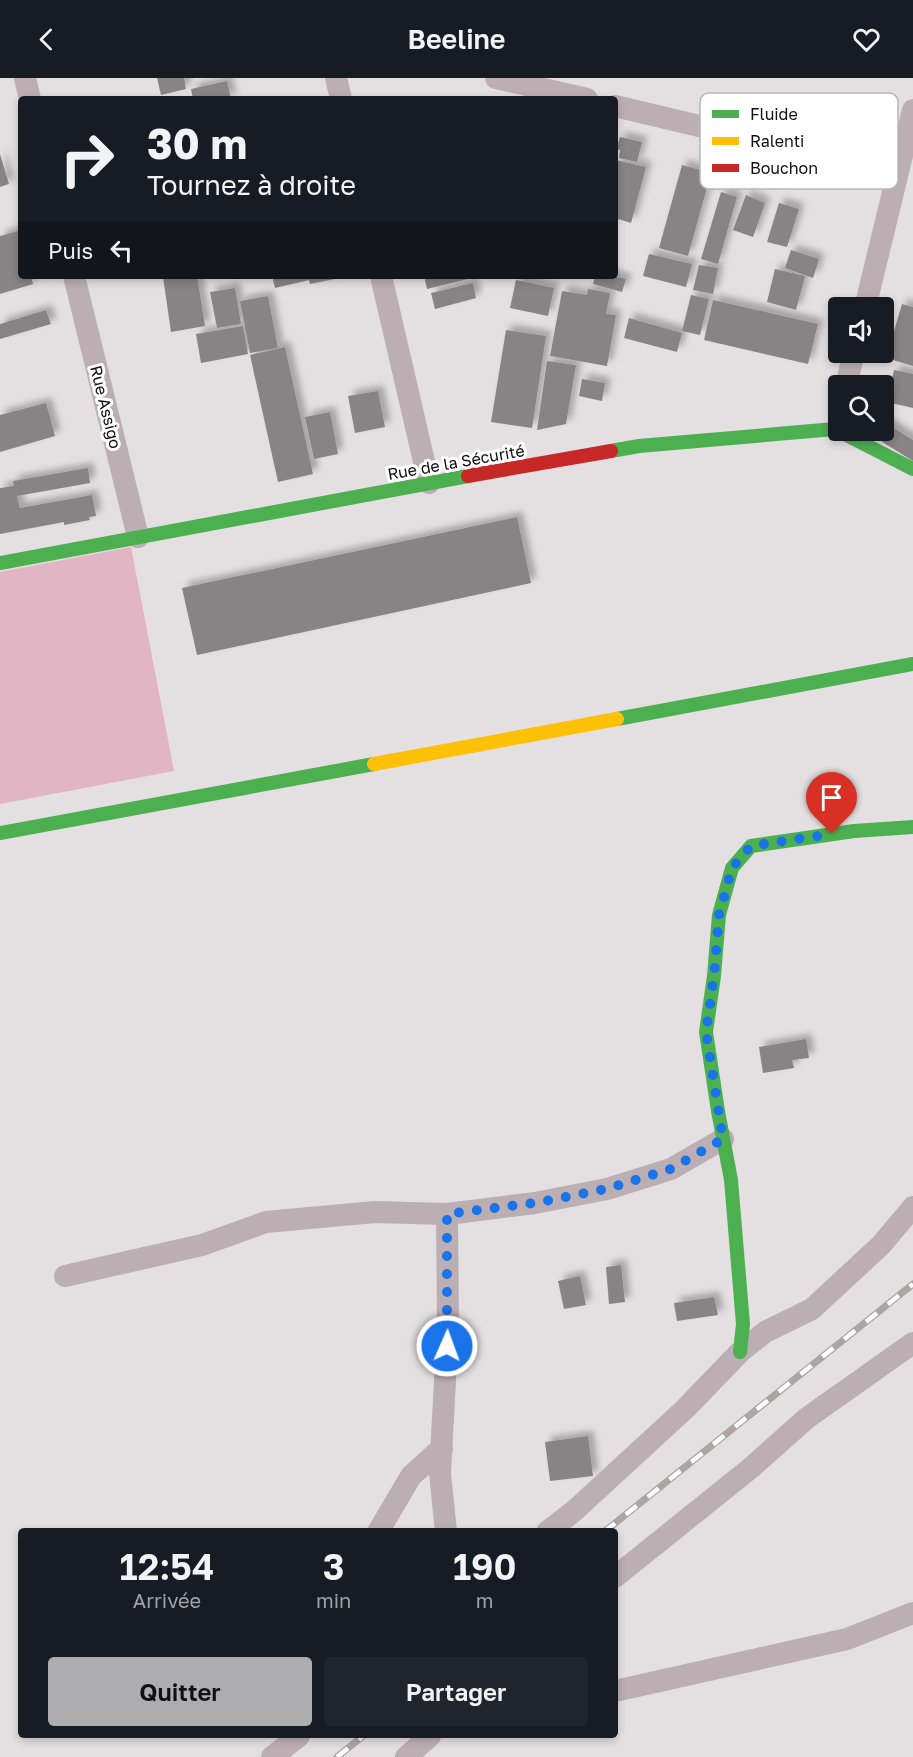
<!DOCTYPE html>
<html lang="fr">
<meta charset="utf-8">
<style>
body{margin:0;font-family:"Golos Text",sans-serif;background:#20242c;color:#f1f3f6;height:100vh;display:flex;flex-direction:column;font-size:22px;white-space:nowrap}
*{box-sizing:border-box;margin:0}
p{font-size:20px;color:#9ea1a6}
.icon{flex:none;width:33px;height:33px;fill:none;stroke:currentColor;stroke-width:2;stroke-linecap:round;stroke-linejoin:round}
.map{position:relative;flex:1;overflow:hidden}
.details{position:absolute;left:18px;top:1450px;width:600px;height:210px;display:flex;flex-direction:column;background:#171b24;border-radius:6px;box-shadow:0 3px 9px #0003}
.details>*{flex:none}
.hud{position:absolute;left:18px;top:18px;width:600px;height:183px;border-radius:6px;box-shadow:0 3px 9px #0003;background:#171b24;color:#f1f3f6;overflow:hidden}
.controls{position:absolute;left:828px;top:219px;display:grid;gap:12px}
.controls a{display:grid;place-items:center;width:66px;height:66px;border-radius:6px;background:#171b24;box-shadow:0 3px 9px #0003;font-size:30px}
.pin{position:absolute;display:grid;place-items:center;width:51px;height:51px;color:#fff;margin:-62px -26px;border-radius:50% 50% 50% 0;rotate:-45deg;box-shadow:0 0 6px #0007}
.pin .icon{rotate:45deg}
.me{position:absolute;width:66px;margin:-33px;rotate:2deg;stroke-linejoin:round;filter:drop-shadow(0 0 4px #0008)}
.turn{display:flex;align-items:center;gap:21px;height:126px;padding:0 30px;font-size:27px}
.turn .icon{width:78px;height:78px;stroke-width:2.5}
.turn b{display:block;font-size:42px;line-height:51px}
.then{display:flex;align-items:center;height:57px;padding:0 30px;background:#0003;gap:12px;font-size:22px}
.eta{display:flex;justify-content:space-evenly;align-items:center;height:102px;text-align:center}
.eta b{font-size:36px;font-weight:600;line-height:42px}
.cta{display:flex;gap:12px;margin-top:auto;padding:12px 30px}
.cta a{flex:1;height:69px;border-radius:6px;background:#adadaf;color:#111;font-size:24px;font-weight:600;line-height:69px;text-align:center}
.cta a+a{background:#20242c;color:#f1f3f6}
header{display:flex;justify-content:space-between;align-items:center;height:78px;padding:0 30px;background:#171b24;font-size:27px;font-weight:600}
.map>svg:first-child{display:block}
.green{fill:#e2b5c4}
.building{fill:#888486;filter:url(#shadow)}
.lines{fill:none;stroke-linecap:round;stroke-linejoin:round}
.street{stroke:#bcafb3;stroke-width:22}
.fast{stroke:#4caf50;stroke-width:14}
.slow{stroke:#ffc107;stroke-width:14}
.jam{stroke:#c62828;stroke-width:14}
.rail-casing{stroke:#ada4a6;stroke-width:7}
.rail{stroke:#fff;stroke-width:4.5;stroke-dasharray:14;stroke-linecap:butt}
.route{stroke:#1a73e8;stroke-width:10;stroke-dasharray:0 18}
.labels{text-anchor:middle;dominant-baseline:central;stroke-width:6;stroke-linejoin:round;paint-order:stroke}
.street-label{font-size:16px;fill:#100e0e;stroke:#fff}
.key{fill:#fff;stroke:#b7b7b7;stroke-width:1.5}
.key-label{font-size:16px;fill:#100e0e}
</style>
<header><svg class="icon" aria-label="back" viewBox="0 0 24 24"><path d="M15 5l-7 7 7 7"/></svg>Beeline<svg class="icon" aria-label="heart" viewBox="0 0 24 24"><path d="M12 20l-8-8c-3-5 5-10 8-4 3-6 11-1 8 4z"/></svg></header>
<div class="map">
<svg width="913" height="1679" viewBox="0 0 913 1679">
<defs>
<filter id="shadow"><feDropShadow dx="5.5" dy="-5.5" stdDeviation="3" flood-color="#0004"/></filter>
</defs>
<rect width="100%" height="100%" fill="#e4dfe1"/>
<!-- green -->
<path class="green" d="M131,469L174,693L0,726V494Z"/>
<!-- building -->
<g class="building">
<path d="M157,0H184L186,11L161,17Z"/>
<path d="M227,3L231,21H193L191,11Z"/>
<path d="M620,59L642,64L637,84L619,80L620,72L616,71Z"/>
<path d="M0,76L9,106L0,109Z"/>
<path d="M616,82L646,89L631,145L615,140Z"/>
<path d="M682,87L711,95L688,178L659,170Z"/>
<path d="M721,114L737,119L718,186L701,181Z"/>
<path d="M746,117L765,125L753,159L733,152Z"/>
<path d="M779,125L799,131L787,169L767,164Z"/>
<path d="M18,153L21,163V198H31L33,206L0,216V158Z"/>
<path d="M791,172L819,181L813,200L785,190Z"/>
<path d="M649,176L692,186L686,209L643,198Z"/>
<path d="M699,187L718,190L713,216L693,212Z"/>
<path d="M775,191L805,198L796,232L767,224Z"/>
<path d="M170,198H197L205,248L171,254L163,199Z"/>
<path d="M272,198H344L345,199L310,206L309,202L275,210Z"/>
<path d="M424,198H471L472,200L427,211Z"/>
<path d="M595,198H613L626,201L622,214L593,206Z"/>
<path d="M516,202L554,210L548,238L510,230Z"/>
<path d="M473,205L476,220L435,231L431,215Z"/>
<path d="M235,210L241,246L217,250L210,214Z"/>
<path d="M588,211L610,215L606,236L616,237L607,288L550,278L562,213L587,217Z"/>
<path d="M691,217L709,221L700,257L682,253Z"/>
<path d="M268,218L278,270L250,275L240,223Z"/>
<path d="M713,222L818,246L808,286L704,262Z"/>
<path d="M902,226L913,229V288L886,280Z"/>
<path d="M46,232L51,246L0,261V246Z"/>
<path d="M629,240L682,255L677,274L624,260Z"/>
<path d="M243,248L248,276L201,285L196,256Z"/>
<path d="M506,252L546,258L532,350L491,344Z"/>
<path d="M285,269L313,396L278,404L250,277Z"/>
<path d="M547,283L576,287L566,346L537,352Z"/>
<path d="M894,292L913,296V330L887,324Z"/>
<path d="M582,301L605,305L602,323L579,318Z"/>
<path d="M378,313L385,349L355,355L348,318Z"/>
<path d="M46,325L55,358L0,374V337Z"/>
<path d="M330,334L338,376L314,381L305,339Z"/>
<path d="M884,344L913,362V383L863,352H884Z"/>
<path d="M88,390L90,405L17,418L20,430L92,417L96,438L89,439L90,442L64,447V444L0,456V410L14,408L13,403Z"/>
<path d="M517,439L531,505L197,577L182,510Z"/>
<path d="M806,961L809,980L792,982L794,990L763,995L759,969Z"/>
<path d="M621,1187L625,1224L609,1226L606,1189Z"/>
<path d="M580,1198L586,1227L564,1231L558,1203Z"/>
<path d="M714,1219L718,1237L677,1243L674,1225Z"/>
<path d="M588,1358L593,1398L550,1403L545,1364Z"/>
</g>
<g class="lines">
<!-- street -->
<g class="street">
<path d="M25,0L30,21"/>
<path d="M336,0L341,21"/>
<path d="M496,0L587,21"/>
<path d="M615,28L897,95"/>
<path d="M74,198L138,459"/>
<path d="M381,198L429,405"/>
<path d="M865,230L913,32"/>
<path d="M846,308L854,274"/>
<path d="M65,1198L202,1167L266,1144L375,1134L447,1136L535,1125L607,1111L671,1091L723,1061"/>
<path d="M378,1454L411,1398L442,1370"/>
<path d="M446,1454L440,1395L448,1246L447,1136"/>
<path d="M547,1454L574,1433L685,1331L740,1274L765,1254L812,1231L881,1167L913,1129"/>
<path d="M615,1499L752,1389L807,1340L913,1265"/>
<path d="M615,1613L847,1561L913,1535"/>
<path d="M272,1679L299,1658"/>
<path d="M406,1679L430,1658"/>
</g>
<!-- fast -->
<g class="fast">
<path d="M611,373L639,368L835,351L913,391"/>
<path d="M0,485L468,398"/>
<path d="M617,641L913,586"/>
<path d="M0,755L374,686"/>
<path d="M740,1274L743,1246L731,1102L718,1033L706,954L714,898L719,837L732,790L751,768L854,753L913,749"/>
</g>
<!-- slow -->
<path class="slow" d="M374,686L617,641"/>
<!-- jam -->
<path class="jam" d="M468,398L611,373"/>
<!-- rail casing -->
<g class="rail-casing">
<g id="rail">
<path d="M604,1454L913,1206"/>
<path d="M337,1679L363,1658"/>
</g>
</g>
<!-- rail -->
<use href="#rail" class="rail"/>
</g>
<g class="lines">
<!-- route -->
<path class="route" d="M447,1268V1136L535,1125L606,1111L671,1091L723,1061L706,954L714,898L719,837L732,790L751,768L832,756"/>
</g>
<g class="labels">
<!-- street labels -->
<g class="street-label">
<text transform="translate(106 329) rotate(76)">Rue Assigo</text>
<text transform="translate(456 384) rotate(-10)">Rue de la Sécurité</text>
</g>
</g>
<!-- legend -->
<rect x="700" y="15" width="198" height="96" rx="9" class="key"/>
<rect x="712" y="32" width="27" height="8" fill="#4caf50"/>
<rect x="712" y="59" width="27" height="8" fill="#ffc107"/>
<rect x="712" y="86" width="27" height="8" fill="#c62828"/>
<g class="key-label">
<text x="750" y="42">Fluide</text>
<text x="750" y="69">Ralenti</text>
<text x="750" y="96">Bouchon</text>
</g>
</svg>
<div class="controls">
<a><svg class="icon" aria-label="sound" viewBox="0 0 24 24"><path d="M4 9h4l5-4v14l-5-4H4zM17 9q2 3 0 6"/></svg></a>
<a><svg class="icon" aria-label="search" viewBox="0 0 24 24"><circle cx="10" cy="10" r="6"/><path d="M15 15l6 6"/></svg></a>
</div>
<div class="pin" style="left:832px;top:756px;background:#d93025"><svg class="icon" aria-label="arrive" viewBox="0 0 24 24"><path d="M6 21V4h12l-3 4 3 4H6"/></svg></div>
<svg class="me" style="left:447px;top:1268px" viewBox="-20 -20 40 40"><circle r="17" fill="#1a73e8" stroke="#fff" stroke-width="3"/><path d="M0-11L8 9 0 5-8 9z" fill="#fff"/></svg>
<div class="hud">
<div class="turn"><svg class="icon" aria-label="right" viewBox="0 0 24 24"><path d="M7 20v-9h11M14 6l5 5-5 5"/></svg><div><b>30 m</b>Tournez à droite</div></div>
<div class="then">Puis<svg class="icon" aria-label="left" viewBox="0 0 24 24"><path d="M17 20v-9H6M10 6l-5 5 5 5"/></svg></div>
</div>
<section class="details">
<div class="eta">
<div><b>12:54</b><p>Arrivée</p></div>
<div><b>3</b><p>min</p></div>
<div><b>190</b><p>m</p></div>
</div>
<div class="cta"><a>Quitter</a><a>Partager</a></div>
</section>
</div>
